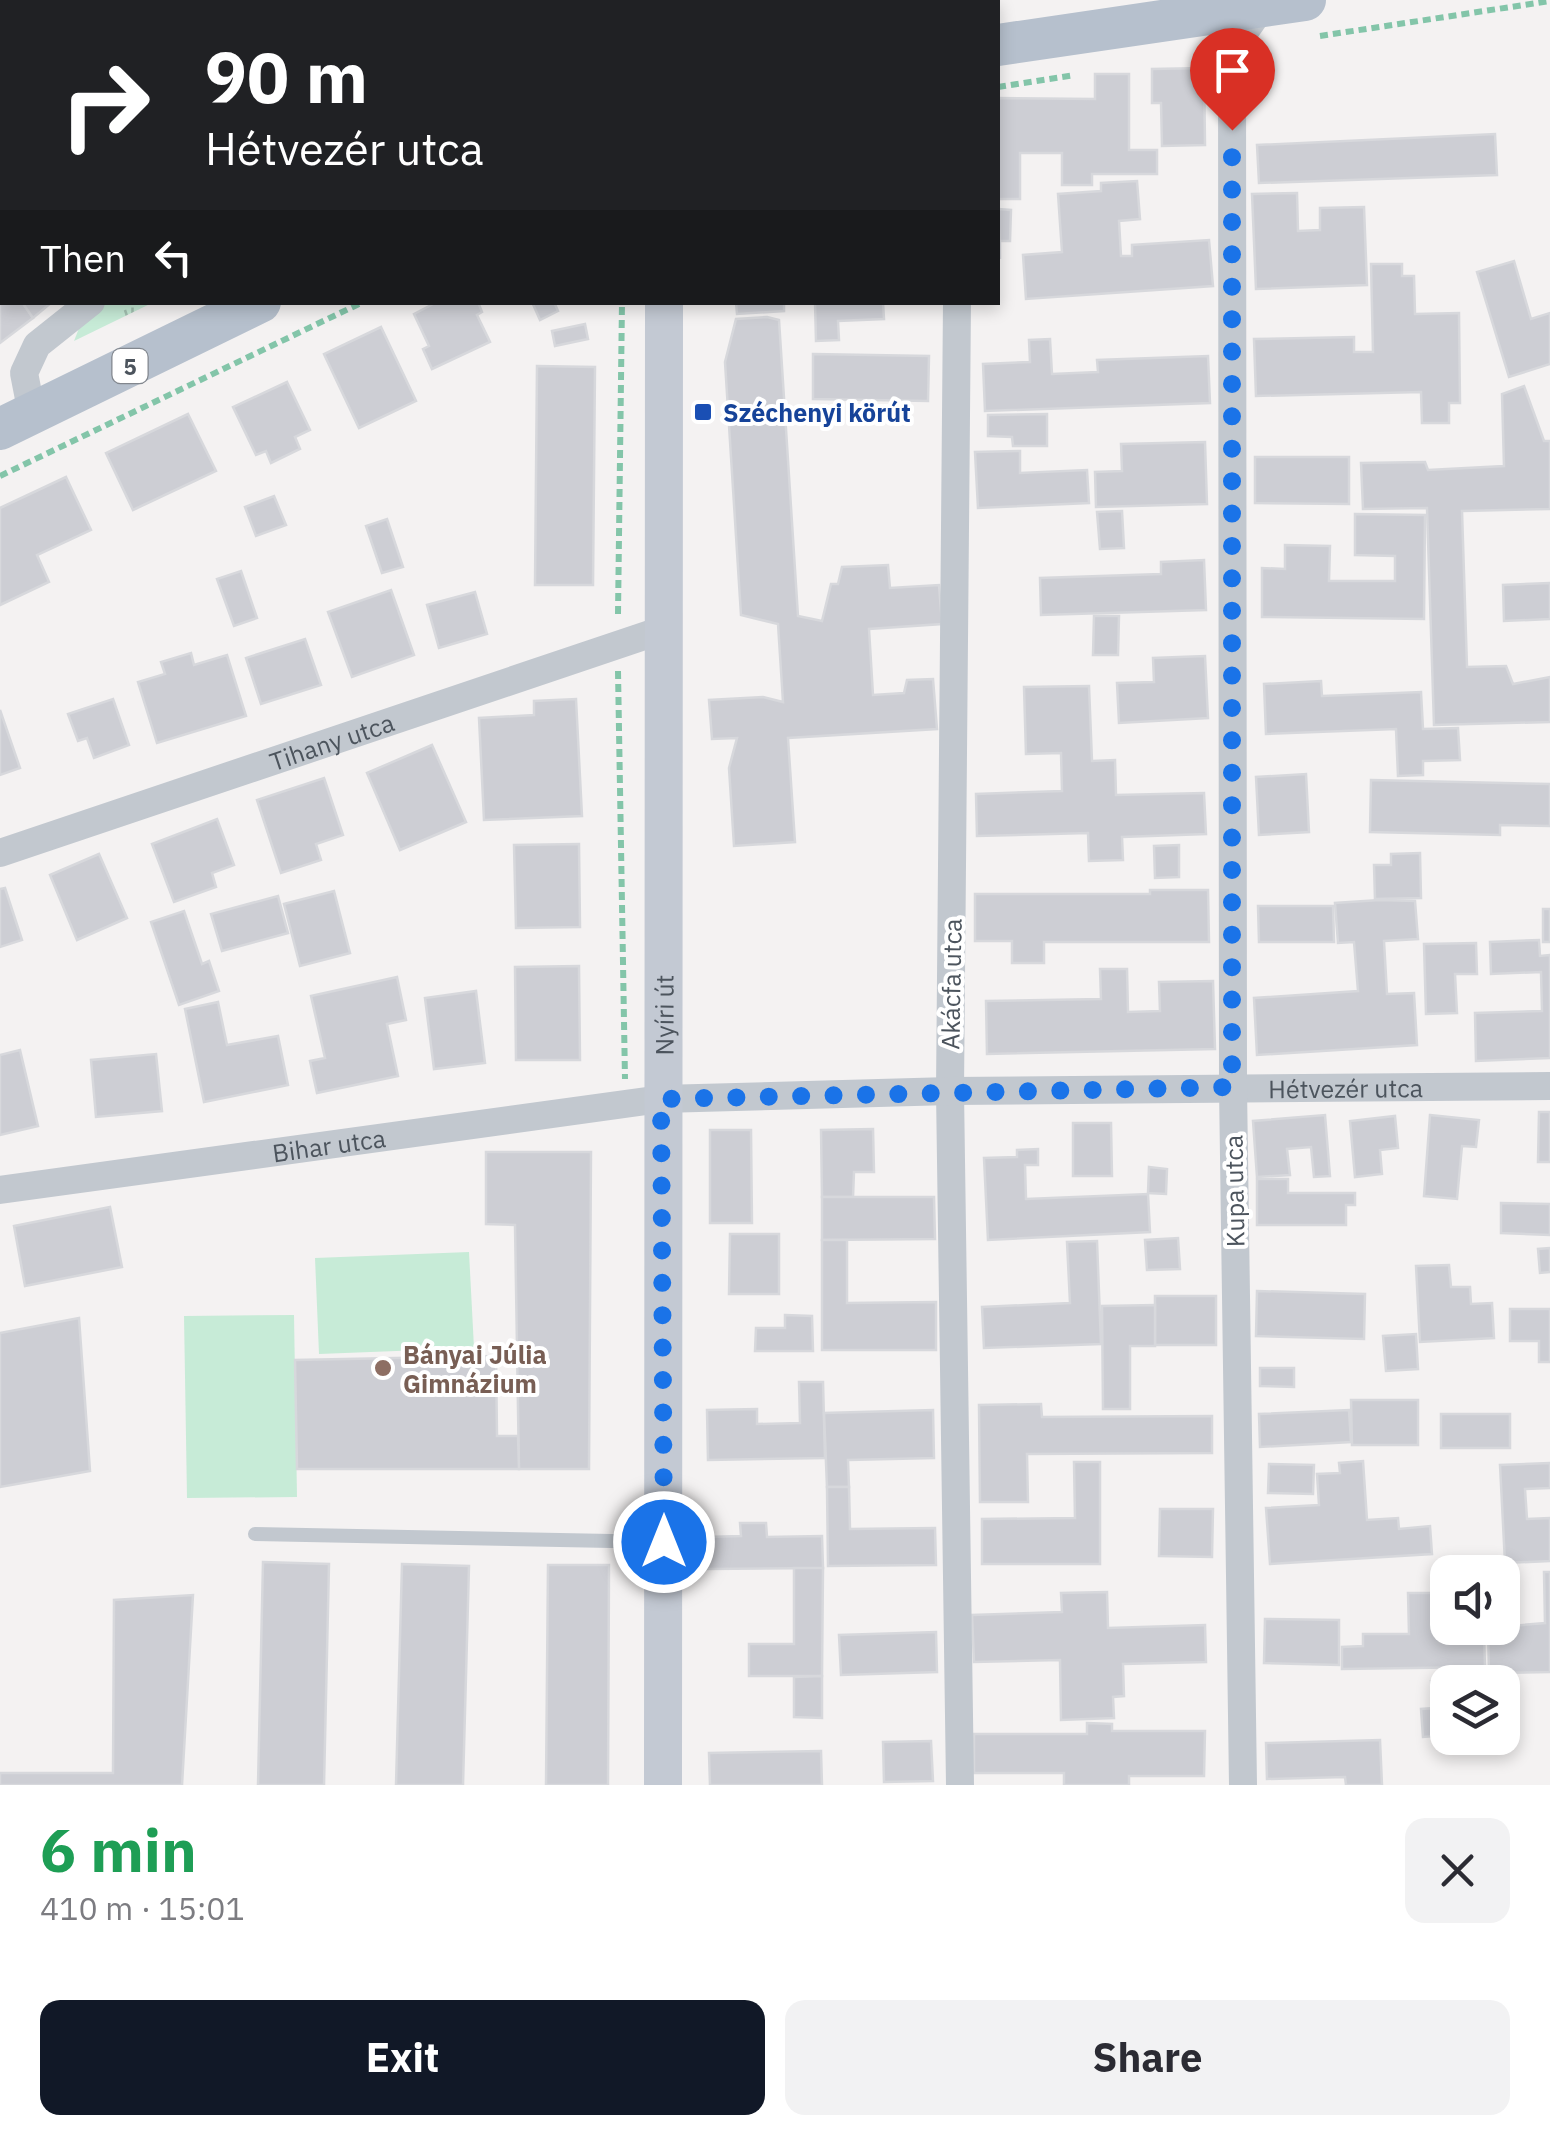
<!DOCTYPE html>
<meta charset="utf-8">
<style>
body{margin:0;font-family:"IBM Plex Sans",sans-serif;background:#f2f2f3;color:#2b2b33;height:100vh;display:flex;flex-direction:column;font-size:38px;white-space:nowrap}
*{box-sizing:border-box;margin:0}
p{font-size:32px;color:#7c7c81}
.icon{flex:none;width:55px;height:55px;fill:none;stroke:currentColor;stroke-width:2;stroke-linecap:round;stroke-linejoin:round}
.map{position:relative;height:1785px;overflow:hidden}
.drawer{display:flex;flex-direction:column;background:#fff;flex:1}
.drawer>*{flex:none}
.hud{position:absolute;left:0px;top:0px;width:1000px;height:305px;box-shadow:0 5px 15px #0003;background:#202124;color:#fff;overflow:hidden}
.fabs{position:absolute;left:1430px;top:1555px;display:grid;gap:20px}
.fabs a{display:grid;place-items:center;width:90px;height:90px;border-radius:20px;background:#fff;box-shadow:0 5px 15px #0003;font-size:50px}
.pin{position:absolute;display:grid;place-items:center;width:85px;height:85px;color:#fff;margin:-102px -42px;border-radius:50% 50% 50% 0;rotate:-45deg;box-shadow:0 0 10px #0007}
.pin .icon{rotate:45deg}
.me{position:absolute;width:110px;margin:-55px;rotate:0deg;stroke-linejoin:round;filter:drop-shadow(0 0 8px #0008)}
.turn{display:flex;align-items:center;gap:35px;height:210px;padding:0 40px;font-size:45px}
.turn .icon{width:130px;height:130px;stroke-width:2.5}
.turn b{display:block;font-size:70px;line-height:85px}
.then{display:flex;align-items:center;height:95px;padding:0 40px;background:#0003;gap:20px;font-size:38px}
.round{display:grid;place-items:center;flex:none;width:105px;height:105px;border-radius:20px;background:#f2f2f3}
.overview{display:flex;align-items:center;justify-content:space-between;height:170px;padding:0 40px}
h1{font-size:60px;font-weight:800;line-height:75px;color:#1e9e55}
.action{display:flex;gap:20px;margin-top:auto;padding:20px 40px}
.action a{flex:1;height:115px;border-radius:20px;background:#111827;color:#fff;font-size:40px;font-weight:800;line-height:115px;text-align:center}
.action a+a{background:#f2f2f3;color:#2b2b33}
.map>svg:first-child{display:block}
.grass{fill:url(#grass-tufts)}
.pitch{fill:#c7ebd7}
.building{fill:#cdced4;stroke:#d7d8dc;stroke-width:2.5}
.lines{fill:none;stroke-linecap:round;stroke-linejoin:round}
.path{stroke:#83c5a9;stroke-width:6;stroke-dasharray:8 5;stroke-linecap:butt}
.lane{stroke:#c2c8cf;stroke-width:14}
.street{stroke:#c2c8cf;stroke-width:28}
.secondary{stroke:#c3c9d3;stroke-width:38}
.primary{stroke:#b6c0cd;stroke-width:42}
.route{stroke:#1a73e8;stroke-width:18;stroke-dasharray:0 32.4}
.transit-dot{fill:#1a4fb4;stroke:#fff;stroke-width:4}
.education-dot{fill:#8d6e63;stroke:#fff;stroke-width:4}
.labels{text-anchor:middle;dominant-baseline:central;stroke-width:8;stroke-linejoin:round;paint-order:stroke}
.shield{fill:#fff;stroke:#82878e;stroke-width:2.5}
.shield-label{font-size:22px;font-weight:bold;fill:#4c545d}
.transit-label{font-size:25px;font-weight:bold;fill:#164399;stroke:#fff;text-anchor:start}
.street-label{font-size:25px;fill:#4c545d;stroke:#fff}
.education-label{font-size:25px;font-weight:bold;fill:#785e54;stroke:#fff;text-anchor:start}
</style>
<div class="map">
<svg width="1550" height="1785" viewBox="0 0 1550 1785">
<defs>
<pattern id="grass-tufts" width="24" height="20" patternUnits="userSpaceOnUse" patternTransform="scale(2.5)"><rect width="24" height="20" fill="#c7ebd7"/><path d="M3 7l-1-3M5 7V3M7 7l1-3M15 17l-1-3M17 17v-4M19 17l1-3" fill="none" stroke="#a4c1b2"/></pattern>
</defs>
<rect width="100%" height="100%" fill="#f4f2f2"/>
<!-- grass -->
<path class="grass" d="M103,303H152L74,341L83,318Z"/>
<!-- pitch -->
<g class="pitch">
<path d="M469,1252L474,1348L319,1354L315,1258Z"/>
<path d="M294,1315L297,1497L187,1498L184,1316Z"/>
</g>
<!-- building -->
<g class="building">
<path d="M0,0H52L2,2V16Z"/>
<path d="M130,0H206L211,2H135Z"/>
<path d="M353,0H423L420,2Z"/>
<path d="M723,0H797L722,2Z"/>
<path d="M858,0H955L953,2Z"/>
<path d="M1204,68L1205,145L1162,146L1161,103H1152V69Z"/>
<path d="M1095,74H1129V150H1157V174H1092V185H1062V153H1020V199H998V98L1095,99Z"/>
<path d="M1495,134L1497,175L1259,183L1257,145Z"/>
<path d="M1137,181L1140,219L1119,221L1121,256H1132V245L1209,240L1213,286L1026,299L1023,255L1062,252L1058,194L1101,191V183Z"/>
<path d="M1297,193L1298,231L1320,230V208L1364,207L1367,285L1256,289L1252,194Z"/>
<path d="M998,209L1011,210L1010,241H1000V259Z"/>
<path d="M1514,261L1531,319L1550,313V364L1509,377L1477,272Z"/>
<path d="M1371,264H1402V276H1414L1415,314L1459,313L1460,403H1449V423H1422L1421,392L1256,396L1254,339L1354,337V352H1373Z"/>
<path d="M0,269L2,302H22L33,318L0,343Z"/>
<path d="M22,302H52L33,318Z"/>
<path d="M437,302H478L482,312L477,315L490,342L432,369L423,349L429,346L414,314Z"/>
<path d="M532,302H554L558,311L540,320Z"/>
<path d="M736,302H784V311L737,314Z"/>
<path d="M815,302H883L884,319L838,321L839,340L816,341Z"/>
<path d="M767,317L779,320L798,616L822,621L831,584H838L842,567L888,565L890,588L939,585L942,624L869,629L873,695L904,693L907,680L933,679L937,729L788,738L795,842L734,846L729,768L737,738L712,739L709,700L763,697L783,702L778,624L741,615L725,362L736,319Z"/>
<path d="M585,324L588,339L555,346L552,331Z"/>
<path d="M381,327L416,401L359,428L324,354Z"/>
<path d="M1050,339L1052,374L1098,372L1097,360L1208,356L1210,403L985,411L983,364L1030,362L1029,340Z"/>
<path d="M813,354L929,356L928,401L813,399Z"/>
<path d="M537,366L595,367L593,585H535Z"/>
<path d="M287,382L310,430L295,437L300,449L271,463L266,451L256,455L233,407Z"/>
<path d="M1524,386L1544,441H1550V509L1462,511L1467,667L1506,666L1513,684L1550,677V722L1434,725L1427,508L1363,509L1361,463L1425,462L1428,470L1504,466L1502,394Z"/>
<path d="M188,414L216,471L133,510L106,453Z"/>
<path d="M1047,414V446H1013L1012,437L988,436V415Z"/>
<path d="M1205,442L1207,504L1096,507L1095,472L1122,471L1121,444Z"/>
<path d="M1020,451V473L1087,470L1089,503L978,508L975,452Z"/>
<path d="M1255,457H1349V504L1255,503Z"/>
<path d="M66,477L91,530L37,555L49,582L0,605V508Z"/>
<path d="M274,496L286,525L256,536L245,507Z"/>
<path d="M1122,511L1124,548L1100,549L1097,512Z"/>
<path d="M1355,514L1425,515L1424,619L1262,617V568L1285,569V545L1330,546L1329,581H1395V556L1355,555Z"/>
<path d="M387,519L403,567L382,573L366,526Z"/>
<path d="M1204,560L1206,610L1041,615L1040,578L1161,574V562Z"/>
<path d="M241,571L257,618L234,626L217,579Z"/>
<path d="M1550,583V619L1504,621L1503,585Z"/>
<path d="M391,590L414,655L352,677L328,612Z"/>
<path d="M475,592L487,634L439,648L427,605Z"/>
<path d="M1094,616H1119L1118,655H1093Z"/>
<path d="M305,639L321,685L261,704L246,658Z"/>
<path d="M191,653L194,665L227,655L246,716L157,743L138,682L165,674L161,662Z"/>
<path d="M1205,656L1208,718L1119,723L1117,683L1154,682L1153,658Z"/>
<path d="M1321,681L1322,696L1421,692L1423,729L1458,728L1460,760L1423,761V775L1398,776L1396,729L1266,734L1264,684Z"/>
<path d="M1089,686L1092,761L1115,760L1116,795L1204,793L1206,834L1122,837L1123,860L1089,861L1088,833L977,836L976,794L1062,791L1061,753L1026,754L1024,687Z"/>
<path d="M113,699L129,745L94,758L87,738L78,741L68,714Z"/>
<path d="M576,699L582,816L484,820L479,718L534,715V701Z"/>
<path d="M0,710L20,768L0,775Z"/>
<path d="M432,745L466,822L400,850L367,773Z"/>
<path d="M1306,774L1309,832L1259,835L1256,777Z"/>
<path d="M324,778L343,835L316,844L321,860L281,873L257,800Z"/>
<path d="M1371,780L1550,784V826L1500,825V835L1370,832Z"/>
<path d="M217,819L234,865L212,873L216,887L174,902L152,844Z"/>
<path d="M579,844L580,927L516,928L514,845Z"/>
<path d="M1179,845V877L1155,878L1154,846Z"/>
<path d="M1420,853L1421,898L1375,899L1374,865H1391V854Z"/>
<path d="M99,854L127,918L77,940L50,875Z"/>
<path d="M5,888L22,940L0,947V889Z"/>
<path d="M1150,890H1208L1209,942H1044V963H1012V941H975V894H1150Z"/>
<path d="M334,891L350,953L300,966L284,904Z"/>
<path d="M278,896L288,933L222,951L211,914Z"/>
<path d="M1380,900L1415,901L1418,939L1384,941L1387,994L1414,993L1417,1045L1257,1055L1254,998L1358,991L1354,942L1338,943L1335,903Z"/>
<path d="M1258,906H1333L1334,942H1259Z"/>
<rect x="1543" y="909" width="7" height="33"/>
<path d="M184,911L202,964L209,961L219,991L179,1005L151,922Z"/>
<path d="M1539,940L1540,956L1550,955V1058L1476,1061L1475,1013L1542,1011L1541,972L1491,974L1490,942Z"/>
<path d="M1476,943L1477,974H1455L1457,1013L1426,1014L1424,944Z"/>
<path d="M579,966L580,1060H516L515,967Z"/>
<path d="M1100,969H1127L1128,1012L1160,1011L1159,982L1213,981L1215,1049L987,1054L986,1001L1101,999Z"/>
<path d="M397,977L406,1020L387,1024L398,1076L317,1093L310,1061L325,1058L311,996Z"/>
<path d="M476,991L485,1063L434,1069L425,998Z"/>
<path d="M218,1002L227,1045L278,1036L288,1085L204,1102L185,1009Z"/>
<path d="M20,1050L38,1126L0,1135V1055Z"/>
<path d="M156,1054L162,1111L96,1117L91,1060Z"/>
<path d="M1539,1112H1550V1162H1538Z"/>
<path d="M1325,1115L1330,1176L1314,1177L1311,1147L1287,1149L1290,1175L1257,1177L1253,1121Z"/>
<path d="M1430,1115L1479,1120L1476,1147L1462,1146L1457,1199L1424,1196Z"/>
<path d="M1395,1116L1398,1148L1380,1150L1382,1174L1355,1177L1350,1121Z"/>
<path d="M1073,1123H1111L1112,1176H1073Z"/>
<path d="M873,1129L874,1172H854L853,1197H822L821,1130Z"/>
<path d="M710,1130H751L752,1223H710Z"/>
<path d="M1038,1149V1165H1025L1026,1199L1148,1194L1150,1232L988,1240L984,1158L1017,1157V1150Z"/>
<path d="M486,1152H591L589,1469H519L515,1225L486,1224Z"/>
<path d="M1149,1167L1167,1169L1166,1194L1148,1193Z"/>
<path d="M1257,1179H1288V1193H1355V1205H1346V1225H1257Z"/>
<path d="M822,1197H934L935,1239L822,1240Z"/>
<path d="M1501,1203L1550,1204V1235L1501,1233Z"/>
<path d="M110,1207L122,1267L25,1286L14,1226Z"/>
<path d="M730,1234H779V1294H729Z"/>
<path d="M1178,1238L1180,1269L1147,1270L1145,1240Z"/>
<path d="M822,1240H847V1303L936,1302V1350H822Z"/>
<path d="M1097,1241L1101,1344L984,1348L982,1307L1070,1303L1067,1242Z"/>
<path d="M1550,1248V1272L1540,1273L1538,1249Z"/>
<path d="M1449,1265L1451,1287H1470L1471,1304L1492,1303L1494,1338L1420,1342L1416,1266Z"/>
<path d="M1257,1291L1365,1294L1364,1339L1256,1336Z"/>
<rect x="1155" y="1296" width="61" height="49"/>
<path d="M1155,1305V1346H1130V1409H1103L1102,1306Z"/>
<path d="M1510,1309H1550V1362H1539V1341H1510Z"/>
<path d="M785,1315L812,1316L813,1351H755L756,1328H785Z"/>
<path d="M79,1318L90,1471L0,1487V1333Z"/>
<path d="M1416,1334L1418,1369L1386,1371L1383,1336Z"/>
<path d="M496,1356L497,1436H518L519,1469H297L295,1360Z"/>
<path d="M1260,1368H1294V1387L1260,1386Z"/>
<path d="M799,1382H823L825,1458L708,1460L707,1410L757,1409V1424L800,1423Z"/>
<path d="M1351,1400H1418V1445H1352Z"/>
<path d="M1041,1404L1042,1417L1212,1416V1453L1027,1454L1028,1502H980L979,1405Z"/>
<path d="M933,1410L934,1458L848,1460L849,1487H827L824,1413Z"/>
<path d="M1349,1410L1351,1442L1260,1447L1259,1414Z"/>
<rect x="1441" y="1414" width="69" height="34"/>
<path d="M1363,1461L1367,1520L1398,1518L1399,1529L1430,1526L1432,1554L1270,1564L1266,1508L1319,1505L1317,1474L1340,1473L1339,1463Z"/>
<path d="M1074,1462H1100V1564H982V1519L1075,1518Z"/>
<path d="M1550,1463V1488L1525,1489L1527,1519L1550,1518V1561L1505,1563L1500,1465Z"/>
<path d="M1269,1464L1314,1465L1313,1494L1268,1493Z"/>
<path d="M827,1487H849L850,1529L935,1528L936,1565L828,1566Z"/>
<path d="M1160,1509H1213L1212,1557L1159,1556Z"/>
<path d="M740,1523H766L767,1537L822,1536L823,1568L707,1569L706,1537L741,1536Z"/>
<path d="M263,1562L329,1564L324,1785H258Z"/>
<path d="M402,1564L469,1566L463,1785H396Z"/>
<path d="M548,1565H609L608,1785H546Z"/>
<path d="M1455,1566L1487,1567V1572H1455Z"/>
<path d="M794,1568H823L822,1676H749V1644H794Z"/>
<path d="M1544,1572H1550V1672L1489,1673L1488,1628L1545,1623Z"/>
<path d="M1107,1592L1108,1628L1205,1625L1206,1662L1123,1664L1124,1696L1113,1697L1114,1718L1061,1720L1060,1660L974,1662L972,1615L1062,1612L1061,1593Z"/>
<path d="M1408,1593H1439L1440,1633H1484L1485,1667L1342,1669V1647L1363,1646V1634H1409Z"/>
<path d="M193,1595L182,1785H0V1773H113L114,1600Z"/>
<path d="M1265,1619L1339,1620V1665L1264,1663Z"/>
<path d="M936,1632L937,1672L841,1675L839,1635Z"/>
<path d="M822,1676V1718L794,1717V1677Z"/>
<path d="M1450,1679L1448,1735L1423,1737L1421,1709L1434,1708L1431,1681Z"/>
<path d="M1087,1723L1112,1724V1731H1205L1204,1776H1129V1785H1064V1773H974V1734H1087Z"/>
<path d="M1380,1740L1382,1785H1346L1345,1777L1267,1779L1266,1743Z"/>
<path d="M931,1741L933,1781L884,1782L883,1742Z"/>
<path d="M821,1751L822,1785H710L709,1753Z"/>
</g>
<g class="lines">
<!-- path -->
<g class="path">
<path d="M1320,36L1550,1"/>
<path d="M998,87L1075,75"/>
<path d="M0,476L363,302"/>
<path d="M618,614L622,302"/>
<path d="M618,671L625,1079"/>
</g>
<!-- lane -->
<path class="lane" d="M255,1534L663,1542"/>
<!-- street -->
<g class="street">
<path d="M94,2L96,0"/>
<path d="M481,2L484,0"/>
<path d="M684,2L685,0"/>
<path d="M983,2L985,0"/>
<path d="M0,185L2,180"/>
<path d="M957,302L950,1091L960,1785"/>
<path d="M32,414L24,373L37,345L91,302"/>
<path id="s1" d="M0,853L662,630"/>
<path id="s2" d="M0,1190L661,1099L950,1091L1550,1086"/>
<path d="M1243,1785L1233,1087L1232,50L1266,1"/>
</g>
<!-- secondary -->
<path class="secondary" id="s3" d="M663,1785L664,302"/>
<!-- primary -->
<g class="primary">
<path d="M998,45L1305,0"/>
<path d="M0,429L260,302"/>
</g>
</g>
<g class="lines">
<!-- route -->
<path class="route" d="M664,1542L661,1099L1232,1087V130"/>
</g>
<!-- markers -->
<rect class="transit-dot" x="693" y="402" width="20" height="20" rx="5"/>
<circle class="education-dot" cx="383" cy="1368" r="10"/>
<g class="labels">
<!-- shield labels -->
<rect class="shield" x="112.5" y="349" width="35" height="34" rx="8"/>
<g class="shield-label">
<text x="130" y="366">5</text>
</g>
<!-- transit labels -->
<g class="transit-label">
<text x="723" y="412">Széchenyi körút</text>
</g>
<!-- street labels -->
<g class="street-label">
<text stroke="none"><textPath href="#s1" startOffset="350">Tihany utca</textPath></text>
<text transform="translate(951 984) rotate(-89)">Akácfa utca</text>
<text stroke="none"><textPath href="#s3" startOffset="770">Nyíri út</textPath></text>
<text stroke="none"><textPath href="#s2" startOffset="1352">Hétvezér utca</textPath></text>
<text stroke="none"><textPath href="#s2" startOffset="332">Bihar utca</textPath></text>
<text transform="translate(1234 1191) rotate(-91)">Kupa utca</text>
</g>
<!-- education labels -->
<g class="education-label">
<text x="403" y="1354">Bányai Júlia<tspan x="403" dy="29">Gimnázium</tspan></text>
</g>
</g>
</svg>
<div class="fabs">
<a><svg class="icon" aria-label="sound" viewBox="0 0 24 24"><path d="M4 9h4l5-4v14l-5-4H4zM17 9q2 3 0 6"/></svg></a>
<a><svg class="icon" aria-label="layers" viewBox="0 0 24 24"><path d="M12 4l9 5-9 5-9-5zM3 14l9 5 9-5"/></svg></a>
</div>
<div class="pin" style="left:1232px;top:130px;background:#d93025"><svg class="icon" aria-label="arrive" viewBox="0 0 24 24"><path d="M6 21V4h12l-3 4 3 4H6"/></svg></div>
<svg class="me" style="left:664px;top:1542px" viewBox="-20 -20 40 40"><circle r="17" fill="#1a73e8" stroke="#fff" stroke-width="3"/><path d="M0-11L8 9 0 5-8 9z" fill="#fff"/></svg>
<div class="hud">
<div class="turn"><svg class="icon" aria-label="right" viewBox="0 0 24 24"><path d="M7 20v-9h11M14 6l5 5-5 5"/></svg><div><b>90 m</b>Hétvezér utca</div></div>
<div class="then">Then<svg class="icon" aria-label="left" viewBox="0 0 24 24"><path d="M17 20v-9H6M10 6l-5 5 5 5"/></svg></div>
</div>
</div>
<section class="drawer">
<div class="overview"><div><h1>6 min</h1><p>410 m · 15:01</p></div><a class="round"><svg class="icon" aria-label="close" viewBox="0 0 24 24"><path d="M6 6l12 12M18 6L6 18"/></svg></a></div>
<div class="action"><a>Exit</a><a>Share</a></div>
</section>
